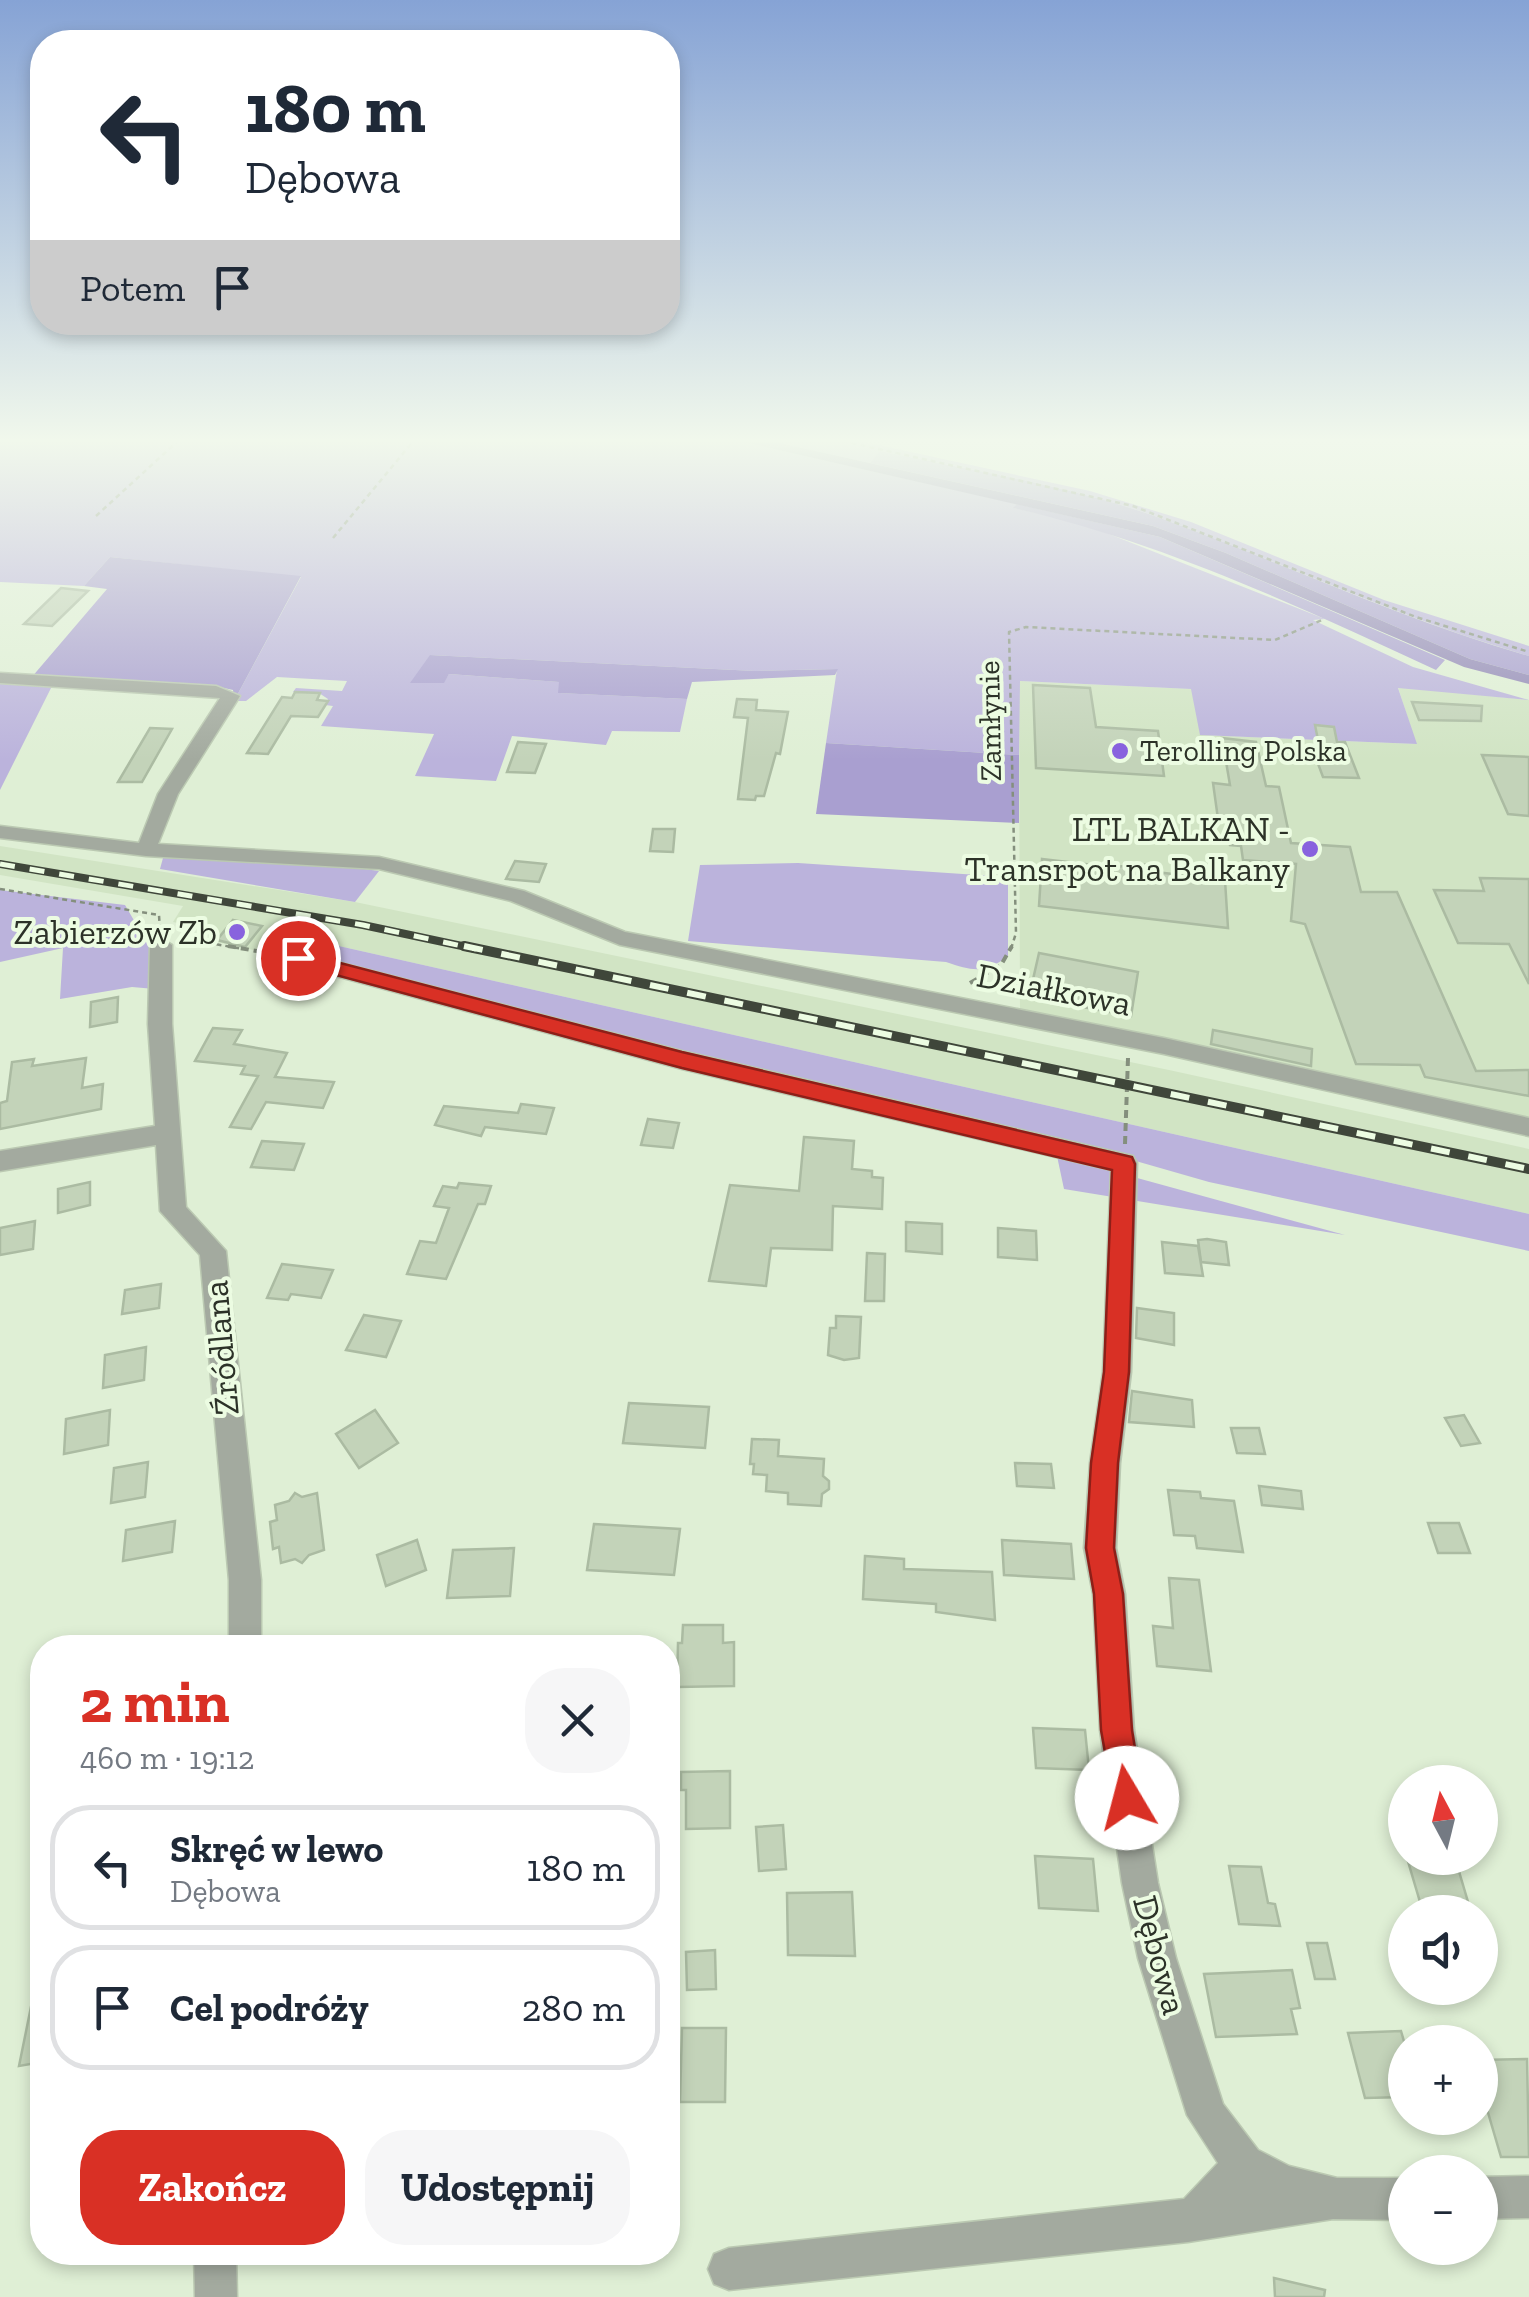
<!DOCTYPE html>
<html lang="pl">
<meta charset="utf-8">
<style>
body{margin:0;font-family:"Zilla Slab",serif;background:#f6f6f7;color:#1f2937;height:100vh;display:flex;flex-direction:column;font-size:38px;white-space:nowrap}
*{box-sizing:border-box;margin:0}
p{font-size:32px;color:#747a83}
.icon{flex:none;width:55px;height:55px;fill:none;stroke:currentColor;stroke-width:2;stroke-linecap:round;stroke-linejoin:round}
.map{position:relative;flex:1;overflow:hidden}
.panel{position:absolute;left:30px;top:1635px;width:650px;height:630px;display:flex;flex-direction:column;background:#fff;border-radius:40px;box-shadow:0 5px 15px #0003}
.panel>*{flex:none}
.banner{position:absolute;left:30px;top:30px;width:650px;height:305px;border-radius:40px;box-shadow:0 5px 15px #0003;background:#fff;color:#1f2937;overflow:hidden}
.needle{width:65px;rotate:353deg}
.buttons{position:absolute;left:1388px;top:1765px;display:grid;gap:20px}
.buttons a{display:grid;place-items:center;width:110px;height:110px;border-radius:50%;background:#fff;box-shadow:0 5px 15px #0003;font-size:50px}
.pin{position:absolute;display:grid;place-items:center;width:85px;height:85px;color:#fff;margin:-42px;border:5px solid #fff;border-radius:50%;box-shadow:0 2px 10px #0007}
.me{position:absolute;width:110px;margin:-55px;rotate:352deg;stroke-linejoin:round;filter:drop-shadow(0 0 8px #0008)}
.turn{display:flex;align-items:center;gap:35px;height:210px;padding:0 50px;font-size:45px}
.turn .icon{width:130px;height:130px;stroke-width:2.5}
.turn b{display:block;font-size:70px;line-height:85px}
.then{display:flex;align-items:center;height:95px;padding:0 50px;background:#0003;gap:20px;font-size:38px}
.round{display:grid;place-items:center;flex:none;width:105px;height:105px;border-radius:40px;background:#f6f6f7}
.head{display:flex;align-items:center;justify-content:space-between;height:170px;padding:0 50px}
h1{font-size:60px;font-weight:800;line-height:75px;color:#d93025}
.cta{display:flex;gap:20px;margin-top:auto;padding:20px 50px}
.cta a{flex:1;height:115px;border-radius:40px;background:#d93025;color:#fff;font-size:40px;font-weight:800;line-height:115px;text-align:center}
.cta a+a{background:#f6f6f7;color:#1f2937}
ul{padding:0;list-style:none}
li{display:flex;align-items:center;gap:30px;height:125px;margin:0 20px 15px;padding:0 30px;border:5px solid #e0e1e3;border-radius:40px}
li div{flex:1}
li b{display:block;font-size:38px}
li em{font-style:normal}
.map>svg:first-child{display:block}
.built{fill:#d1e4c4}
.green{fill:#bbb3dc}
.forest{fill:#a99fd0}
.water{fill:#9389b8}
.building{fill:#c3d3b9;stroke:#abbba2;stroke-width:2.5}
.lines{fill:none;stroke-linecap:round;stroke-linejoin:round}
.street-casing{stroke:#bbc9b2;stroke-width:3}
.path-far1{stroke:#848f7d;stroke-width:2.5;stroke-dasharray:5 4;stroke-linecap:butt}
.path{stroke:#848f7d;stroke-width:4;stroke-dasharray:8 5;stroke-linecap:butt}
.street{fill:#a3aa9f;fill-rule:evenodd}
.rail-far1-casing{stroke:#3f463a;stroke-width:8}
.rail-casing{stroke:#3f463a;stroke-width:10}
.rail-far1{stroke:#ecfce2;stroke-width:5;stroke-dasharray:15;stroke-linecap:butt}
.rail{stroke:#ecfce2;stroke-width:6;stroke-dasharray:19;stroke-linecap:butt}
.route{fill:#d93025;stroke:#8d1f18;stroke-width:2.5}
.poi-dot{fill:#8863de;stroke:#ecfce2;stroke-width:4}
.labels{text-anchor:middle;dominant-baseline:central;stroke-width:8;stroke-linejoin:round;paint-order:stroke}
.far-street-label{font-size:30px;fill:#2c3228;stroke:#ecfce2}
.far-poi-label{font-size:30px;fill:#2c3228;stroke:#ecfce2;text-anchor:start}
.poi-label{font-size:35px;fill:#2c3228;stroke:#ecfce2;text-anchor:end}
.street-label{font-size:35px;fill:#2c3228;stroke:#ecfce2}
</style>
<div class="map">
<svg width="1529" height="2297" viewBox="0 0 1529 2297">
<rect width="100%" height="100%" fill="#dfefd5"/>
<!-- built -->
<g class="built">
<path d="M1019,681L1192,689L1201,735L1416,744L1398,687L1529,700V1122L1020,1012Z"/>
<path d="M0,846L355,902L1169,1070L1529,1149V1214L281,933L268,953L207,940L213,931L173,922L183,906L0,875Z"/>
</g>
<!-- green -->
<g class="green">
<path d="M0,439H730L1017,504L1014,508L1081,523L1325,619L1313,620L1413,667L1529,700L1398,688L1417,744L1200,735L1191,689L1020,681L1019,755L826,743L837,669L755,671L430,655L443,683L449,674L560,682L559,693L687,699L680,732L612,731L606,745L512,736L496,781L415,776L434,734L321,726L333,706L325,705L328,699L319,693L293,692L296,688L342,691L347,681L277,677L246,701H234L301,577L110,557L84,586L0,582Z"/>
<path d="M762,439H851L1090,491L1191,522L1384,600L1529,646V656C1404,620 1286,564 1163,519C1073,486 975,471 881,451L870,463Z"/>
<path d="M0,681L52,686L0,790Z"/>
<path d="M163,858L328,864L379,871L355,902L160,869Z"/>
<path d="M798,863L1008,877V956C985,974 973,971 946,962L688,941L700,865Z"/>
<path d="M0,890L125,905L139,929L156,945L155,989L132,987L60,999L63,948L0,962Z"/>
<path d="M281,933L1529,1214V1251L1209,1182L1059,1139L758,1073L268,953Z"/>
<path d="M1057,1156L1345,1235L1064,1189Z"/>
</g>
<!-- forest -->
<g class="forest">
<path d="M880,451C975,471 1072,486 1163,519C1286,564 1403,620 1529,656V675L1470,659L1226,553L1153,526L870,463Z"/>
<path d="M1017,504L1160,537L1445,660L1436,670C1300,607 1160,541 1013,508Z"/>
<path d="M110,557L301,576L234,701L233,690L215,686L31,678L107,589L84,586Z"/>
<path d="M430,655L755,671L838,669L835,675L692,682L687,699L558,693L559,682L449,674L444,683H410Z"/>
<path d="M826,743L1019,755V823L816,814Z"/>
</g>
<!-- water -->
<path class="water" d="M730,439H762L1153,526L1226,553L1470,659L1529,675V684L1464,667L1160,537Z"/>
<!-- building -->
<g class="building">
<path d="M61,588L88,591L52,626L24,624Z"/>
<path d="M1033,685L1090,688L1096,727L1158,731L1164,776L1036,768Z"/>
<path d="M295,692L320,693L317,700L328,701L318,717L291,716L268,754L247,753L282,697L292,698Z"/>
<path d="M737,699L757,700L756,710L788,712L780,754L776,753L764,796H756L755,800L738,799L748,718L734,717Z"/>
<path d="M1412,702L1482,706L1481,721L1419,720Z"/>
<path d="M1315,725L1334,727L1337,742H1345L1359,778L1323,777L1311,745H1319Z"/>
<path d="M150,728L172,729L142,782H118Z"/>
<path d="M1222,738L1256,742L1266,786L1279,787L1291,843L1350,847L1361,892H1397L1476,1071L1529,1070V1096L1425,1077L1420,1065L1356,1064L1305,924L1291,921L1296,864L1243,860L1241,846L1230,845L1226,820L1218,819L1213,783L1230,785Z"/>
<path d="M518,742L546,744L535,773L507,772Z"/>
<path d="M1482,755L1529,757V816L1508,814Z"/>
<path d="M653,829H675L673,852L650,851Z"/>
<path d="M1042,859L1111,867L1152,864L1156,872L1225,880L1228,928L1039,906Z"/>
<path d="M515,861L546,864L539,882L506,879Z"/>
<path d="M1480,878L1529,879V984L1509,944L1458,943L1434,890L1484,891Z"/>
<path d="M233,920L262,926L245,947L217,940Z"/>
<path d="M1039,953L1138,972L1131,1016L1029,997Z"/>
<path d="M118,997L117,1022L90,1027L91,1002Z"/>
<path d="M213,1028L242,1030L234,1044L287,1053L275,1077L334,1082L323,1108L266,1102L251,1129L230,1127L258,1076L241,1074L245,1066L195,1061Z"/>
<path d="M1213,1030L1312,1049L1311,1066L1211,1044Z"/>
<path d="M86,1058L82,1088L103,1084L101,1109L0,1129V1103L7,1101L12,1062L34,1059L32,1066Z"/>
<path d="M521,1104L554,1108L546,1134L485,1127L481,1136L435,1125L444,1106L518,1113Z"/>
<path d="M648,1119L679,1123L673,1148L641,1145Z"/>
<path d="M804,1137L854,1141L852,1169L872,1171V1177L883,1178L882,1209L833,1206L832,1250L771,1248L766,1286L709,1281L730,1185L799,1191Z"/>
<path d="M262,1141L304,1144L294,1170L251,1167Z"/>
<path d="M90,1182V1205L58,1213V1189Z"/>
<path d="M459,1183L491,1186L485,1204H478L446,1279L407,1274L420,1241L436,1243L449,1208L434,1206L443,1186L457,1188Z"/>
<path d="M35,1221L33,1249L0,1255V1228Z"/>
<path d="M906,1222L942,1224V1254L906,1251Z"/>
<path d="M998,1228L1036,1231L1037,1260L998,1257Z"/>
<path d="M1207,1239L1226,1242L1229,1265L1201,1262L1198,1240Z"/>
<path d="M1162,1242L1198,1246L1203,1276L1165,1273Z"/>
<path d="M867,1253L885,1254L884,1301H865Z"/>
<path d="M282,1264L333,1270L321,1298L291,1294L288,1300L267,1298Z"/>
<path d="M161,1284L159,1308L122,1314L125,1290Z"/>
<path d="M1137,1308L1174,1313V1345L1136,1338Z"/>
<path d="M364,1315L401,1321L386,1357L346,1350Z"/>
<path d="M836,1316L861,1317L859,1358L844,1360L828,1355L830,1328H836Z"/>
<path d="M146,1347L144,1380L103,1388L105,1355Z"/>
<path d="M1132,1391L1192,1400L1194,1427L1129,1422Z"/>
<path d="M629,1403L709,1407L705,1448L623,1443Z"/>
<path d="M110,1410L108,1445L64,1454L66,1419Z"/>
<path d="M375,1410L398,1443L359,1468L336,1434Z"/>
<path d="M1464,1415L1480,1443L1461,1446L1445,1418Z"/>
<path d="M1231,1428H1259L1265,1454L1237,1453Z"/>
<path d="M752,1439L779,1440L778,1456L824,1459L823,1476L829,1481V1489L822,1494L821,1506L788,1504V1493L766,1491L767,1475L753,1474L754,1464H750Z"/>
<path d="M148,1462L145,1497L111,1503L114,1468Z"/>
<path d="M1015,1463L1051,1464L1054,1488L1017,1486Z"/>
<path d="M1259,1486L1301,1491L1303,1509L1262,1505Z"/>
<path d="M1168,1490L1200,1492L1201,1498L1234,1501L1243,1552L1197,1548L1195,1536L1174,1535Z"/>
<path d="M295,1493L302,1497L317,1493L324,1550L309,1555L302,1563L295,1559L281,1563L279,1547L273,1549L270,1522L277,1520L275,1505L289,1501Z"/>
<path d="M175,1521L172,1552L123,1561L126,1530Z"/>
<path d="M1428,1523H1459L1470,1553H1438Z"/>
<path d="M594,1524L680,1529L674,1575L587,1570Z"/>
<path d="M417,1540L426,1570L386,1586L377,1555Z"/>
<path d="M1002,1540L1071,1544L1074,1579L1004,1575Z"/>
<path d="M514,1548L510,1596L447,1598L453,1550Z"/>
<path d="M865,1556L904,1559V1569L992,1572L995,1620L936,1612V1604L863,1599Z"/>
<path d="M1169,1578L1199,1580L1211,1671L1157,1666L1153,1626L1173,1628Z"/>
<path d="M683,1625H723V1643L734,1642V1686L677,1687L678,1643H682Z"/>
<path d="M1033,1728L1085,1730L1089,1770L1036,1768Z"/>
<path d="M730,1771V1828L686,1829V1790H681V1772Z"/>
<path d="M783,1825L786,1869L759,1871L756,1827Z"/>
<path d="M1035,1856L1093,1859L1098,1911L1039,1908Z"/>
<path d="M1407,1858H1455L1471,1912H1423Z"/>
<path d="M1229,1866L1261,1867L1268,1903L1275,1904L1280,1926L1239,1924Z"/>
<path d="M852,1892L855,1956L788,1955L787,1893Z"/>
<path d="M1307,1943H1327L1335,1979H1315Z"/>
<path d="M715,1950L716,1989L687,1990L686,1952Z"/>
<path d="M1292,1970L1300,2008L1291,2009L1297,2034L1216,2037L1204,1974Z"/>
<path d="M34,1992L42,1993V2062L19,2066Z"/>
<path d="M682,2028H726L725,2102H680Z"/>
<path d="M1401,2031L1405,2045V2097L1365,2098L1348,2033Z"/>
<path d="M1527,2059L1529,2157H1501L1480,2085V2060Z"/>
<path d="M1274,2278L1325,2290L1324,2297H1275Z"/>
</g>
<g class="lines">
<!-- street casing -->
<g class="street-casing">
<g id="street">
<path d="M0,673L216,686L240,696L178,794L158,844L379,857L524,891L625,932L1164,1038L1529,1118V1136L1164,1054L620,945L511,901L379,869L146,856L0,838V826L139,843L158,794L220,698L0,683Z"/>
<path d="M161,938L172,945V1024L186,1207L226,1251L261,1580V1648H229V1580L200,1255L160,1211L156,1145L0,1171V1151L155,1126L148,1024L150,945Z"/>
<path d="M299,952L682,1051L1133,1156L1137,1163L1131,1372L1120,1463L1116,1548L1125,1594L1134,1730L1158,1883L1176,1958L1223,2104L1258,2150L1289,2166L1337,2178H1405V2220L1333,2219L1188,2242L729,2290L714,2284L708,2269L714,2254L729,2248L1184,2199L1218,2163L1187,2115L1138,1958L1122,1883L1100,1730L1093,1594L1084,1548L1090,1463L1103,1372L1111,1170L682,1069L291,964L288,959L291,954Z"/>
<path d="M1529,2176V2218L1480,2219V2177Z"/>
<path d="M194,2252H236L237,2297H195Z"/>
</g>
</g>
<!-- path-far1 -->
<g class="path-far1">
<path d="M834,439L1133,506L1416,617L1529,652"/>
<path d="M96,516L180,439"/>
<path d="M333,538L415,439"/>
<path d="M0,889L159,915L160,931"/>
<path d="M181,938L243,949"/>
<path d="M1011,949L1016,933L1009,632L1026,627L1275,640L1322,620"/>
</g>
<!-- path -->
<g class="path">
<path d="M228,946L279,955"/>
<path d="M970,983L1001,965L1012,946"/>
<path d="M1125,1144L1128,1058"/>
</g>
<!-- street -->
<use href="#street" class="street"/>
<!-- rail-far1 casing -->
<g class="rail-far1-casing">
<path id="rail-far1" d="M0,864L363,925L476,949"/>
</g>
<!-- rail casing -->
<g class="rail-casing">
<path id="rail" d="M464,946L1529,1169"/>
</g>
<!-- rail-far1 -->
<use href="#rail-far1" class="rail-far1"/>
<!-- rail -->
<use href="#rail" class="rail"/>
</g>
<!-- sky -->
<linearGradient id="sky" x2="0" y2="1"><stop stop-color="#86a3d5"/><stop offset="0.58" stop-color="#f1f8ec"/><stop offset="1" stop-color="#f1f8ec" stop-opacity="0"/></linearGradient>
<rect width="1529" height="760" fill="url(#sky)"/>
<!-- route -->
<path class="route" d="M298,952L682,1052L1132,1157L1135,1164L1129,1372L1118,1463L1114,1548L1123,1594L1132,1730L1143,1798L1138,1809L1127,1814L1115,1809L1101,1730L1094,1594L1086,1548L1091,1463L1104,1372L1112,1170L682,1068L291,963L288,958Z"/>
<!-- markers -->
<g class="poi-dot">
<circle cx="1120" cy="751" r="10"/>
<circle cx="1310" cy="849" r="10"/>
<circle cx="237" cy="932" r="10"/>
</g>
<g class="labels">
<!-- far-street labels -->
<g class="far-street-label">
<text transform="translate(990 721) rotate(-91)">Zamłynie</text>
</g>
<!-- far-poi labels -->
<g class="far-poi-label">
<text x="1140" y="751">Terolling Polska</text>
</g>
<!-- poi labels -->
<g class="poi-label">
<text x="1290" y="829">LTL BALKAN -<tspan x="1290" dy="40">Transrpot na Balkany</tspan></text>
<text x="217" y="932">Zabierzów Zb</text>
</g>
<!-- street labels -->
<g class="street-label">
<text transform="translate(1054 989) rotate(11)">Działkowa</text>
<text transform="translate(221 1348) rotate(-95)">Źródlana</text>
<text transform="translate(1160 1955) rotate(75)">Dębowa</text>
</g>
</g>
</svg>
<div class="buttons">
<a><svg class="needle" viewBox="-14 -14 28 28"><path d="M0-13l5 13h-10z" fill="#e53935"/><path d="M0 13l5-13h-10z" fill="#747a83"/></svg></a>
<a><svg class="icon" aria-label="sound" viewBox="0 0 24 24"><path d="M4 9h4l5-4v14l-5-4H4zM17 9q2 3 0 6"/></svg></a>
<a>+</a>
<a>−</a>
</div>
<div class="pin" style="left:298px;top:958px;background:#d93025"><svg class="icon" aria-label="arrive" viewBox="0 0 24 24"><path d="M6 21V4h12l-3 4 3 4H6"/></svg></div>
<svg class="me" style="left:1127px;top:1798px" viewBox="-20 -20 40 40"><circle r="19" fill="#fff"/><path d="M0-13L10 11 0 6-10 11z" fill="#d93025"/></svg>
<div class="banner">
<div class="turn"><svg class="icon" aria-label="left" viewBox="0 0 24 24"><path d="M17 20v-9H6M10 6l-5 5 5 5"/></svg><div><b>180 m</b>Dębowa</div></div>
<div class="then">Potem<svg class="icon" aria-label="arrive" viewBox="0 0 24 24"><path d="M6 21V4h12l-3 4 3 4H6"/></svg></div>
</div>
<section class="panel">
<div class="head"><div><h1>2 min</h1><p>460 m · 19:12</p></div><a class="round"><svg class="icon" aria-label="close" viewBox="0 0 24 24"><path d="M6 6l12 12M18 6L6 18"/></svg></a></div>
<ul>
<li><svg class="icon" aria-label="left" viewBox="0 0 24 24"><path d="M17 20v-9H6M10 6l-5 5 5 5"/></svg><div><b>Skręć w lewo</b><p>Dębowa</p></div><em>180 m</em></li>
<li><svg class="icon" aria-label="arrive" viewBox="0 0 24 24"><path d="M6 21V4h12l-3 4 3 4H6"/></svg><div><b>Cel podróży</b></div><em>280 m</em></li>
</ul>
<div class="cta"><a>Zakończ</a><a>Udostępnij</a></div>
</section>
</div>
